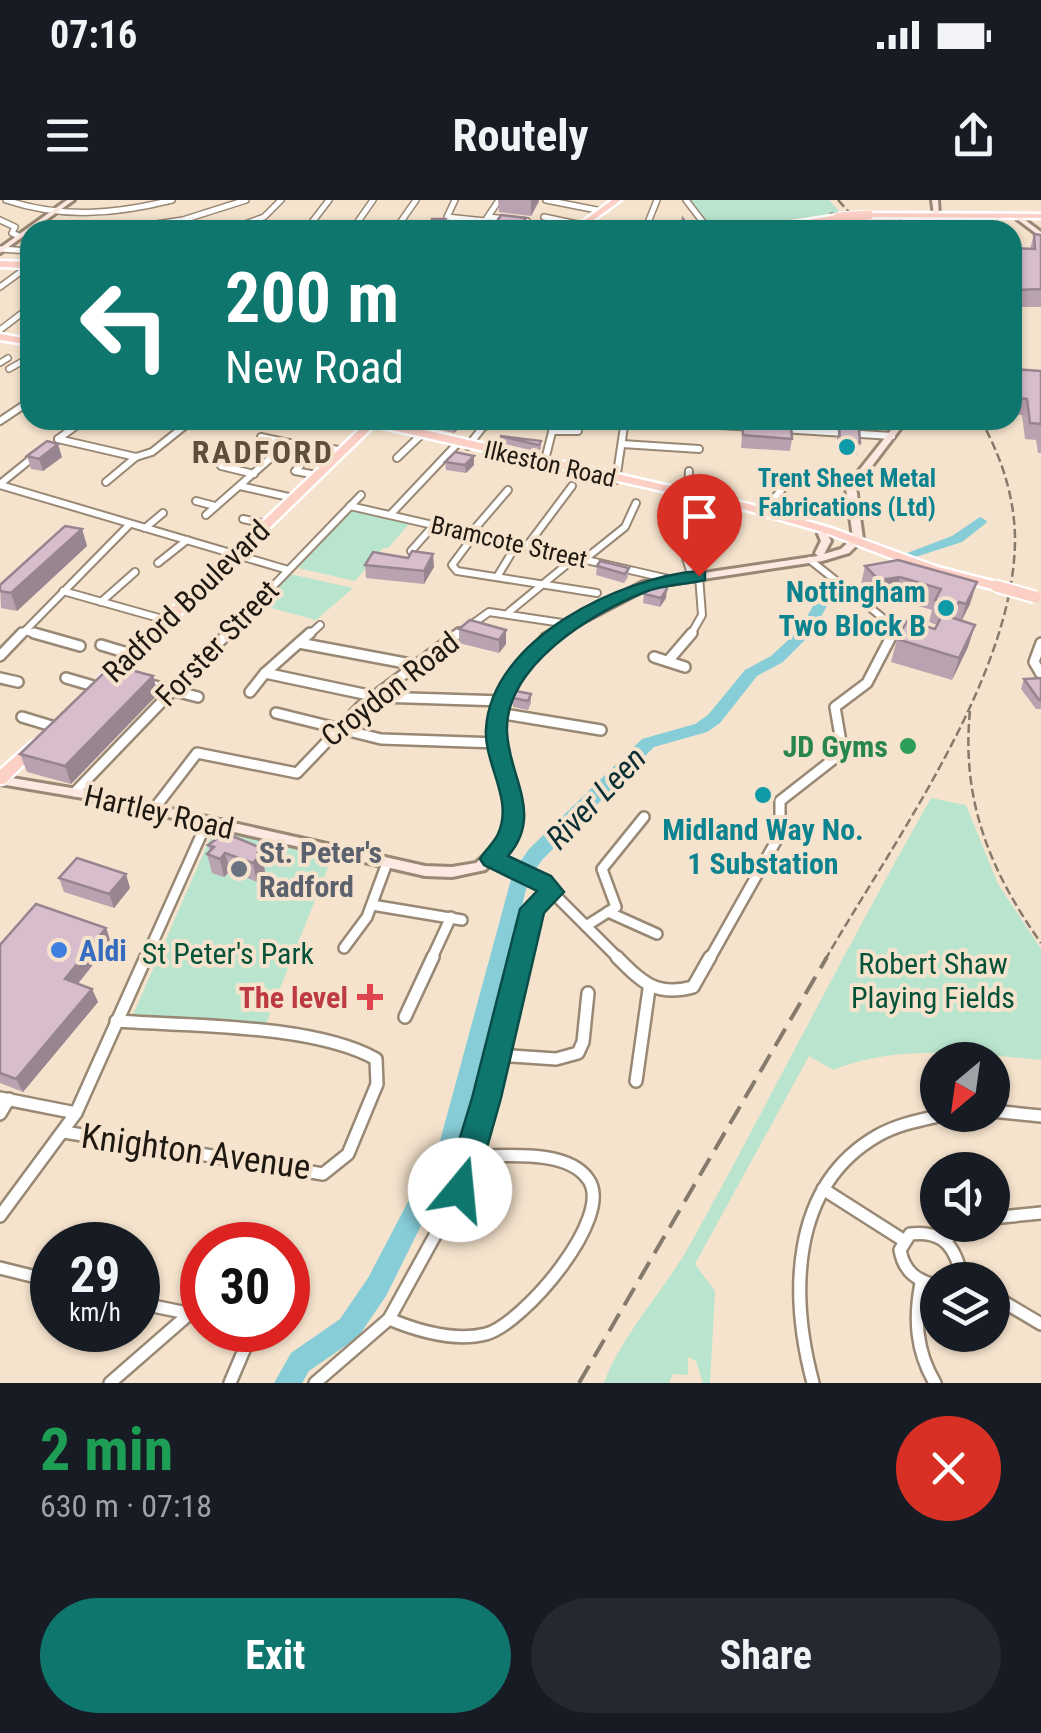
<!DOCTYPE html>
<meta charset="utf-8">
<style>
body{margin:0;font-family:"Roboto Condensed",sans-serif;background:#242831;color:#f1f3f6;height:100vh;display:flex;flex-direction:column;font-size:38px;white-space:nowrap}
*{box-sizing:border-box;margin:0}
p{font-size:32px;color:#9ea1a6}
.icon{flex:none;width:55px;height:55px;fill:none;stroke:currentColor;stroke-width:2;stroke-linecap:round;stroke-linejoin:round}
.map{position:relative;height:1183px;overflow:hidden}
.panel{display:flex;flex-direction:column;background:#171b24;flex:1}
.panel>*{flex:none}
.banner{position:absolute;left:20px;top:20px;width:1002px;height:210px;border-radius:30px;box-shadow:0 2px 8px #0004;background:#0f766e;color:#fff;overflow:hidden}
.needle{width:65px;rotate:209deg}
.controls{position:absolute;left:920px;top:842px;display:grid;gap:20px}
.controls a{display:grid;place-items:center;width:90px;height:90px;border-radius:50%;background:#171b24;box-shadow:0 2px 8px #0004;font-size:50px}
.speed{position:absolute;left:30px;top:1022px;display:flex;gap:20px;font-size:50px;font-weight:700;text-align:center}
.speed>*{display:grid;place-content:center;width:130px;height:130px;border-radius:50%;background:#171b24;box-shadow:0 2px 8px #0004;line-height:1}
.speed small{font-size:25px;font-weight:400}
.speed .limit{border:15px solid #d22;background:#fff;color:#111}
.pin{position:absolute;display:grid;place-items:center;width:85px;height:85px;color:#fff;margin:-102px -42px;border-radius:50% 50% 50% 0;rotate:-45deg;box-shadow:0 0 10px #0007}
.pin .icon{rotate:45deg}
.me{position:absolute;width:110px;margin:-55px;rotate:17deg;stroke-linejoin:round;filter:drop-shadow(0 0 8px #0008)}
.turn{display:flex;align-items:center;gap:35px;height:210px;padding:0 40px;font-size:45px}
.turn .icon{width:130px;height:130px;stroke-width:2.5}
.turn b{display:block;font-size:70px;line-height:85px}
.round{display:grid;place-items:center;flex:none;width:105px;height:105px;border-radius:52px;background:#242831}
.head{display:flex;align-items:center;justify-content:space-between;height:170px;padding:0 40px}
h1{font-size:60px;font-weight:700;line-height:75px;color:#1e9e55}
.button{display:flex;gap:20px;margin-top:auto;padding:20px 40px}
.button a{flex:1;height:115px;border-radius:60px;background:#0f766e;color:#fff;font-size:40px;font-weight:700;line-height:115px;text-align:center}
.button a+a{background:#242831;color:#f1f3f6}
.status{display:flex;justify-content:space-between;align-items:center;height:70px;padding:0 50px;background:#171b24;direction:ltr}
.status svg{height:28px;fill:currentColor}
header{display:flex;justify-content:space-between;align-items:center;height:130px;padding:0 40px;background:#171b24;font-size:45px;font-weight:700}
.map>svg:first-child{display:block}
.green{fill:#b9e4ce}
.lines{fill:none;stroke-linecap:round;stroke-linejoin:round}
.river{fill:#87cdd8;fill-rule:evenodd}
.street-far3-casing{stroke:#988874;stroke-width:8}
.street-far2-casing{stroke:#988874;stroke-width:10}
.street-far1-casing{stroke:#988874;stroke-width:14}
.street-casing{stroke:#988874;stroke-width:16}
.secondary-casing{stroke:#988874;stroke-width:6}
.primary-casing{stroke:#fff;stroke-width:5}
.street-far3{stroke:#fff;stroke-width:5}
.street-far2{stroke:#fff;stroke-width:6}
.street-far1{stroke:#fff;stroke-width:9}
.street{stroke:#fff;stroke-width:11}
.secondary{fill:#fee8e2;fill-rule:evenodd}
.primary{fill:#fdd0c6;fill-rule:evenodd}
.rail-far1{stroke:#857a6b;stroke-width:2.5;stroke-dasharray:9 4;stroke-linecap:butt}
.rail{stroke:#857a6b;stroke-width:4;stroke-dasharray:20 10;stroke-linecap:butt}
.primary-bridge-far1-casing{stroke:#fff;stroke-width:11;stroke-linecap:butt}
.primary-bridge-casing{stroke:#fff;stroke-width:15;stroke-linecap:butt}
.primary-bridge-far1{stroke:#fdd0c6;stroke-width:9}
.primary-bridge{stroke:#fdd0c6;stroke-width:11}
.wall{fill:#baa3b0}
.shaded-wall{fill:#978590}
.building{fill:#d8becd;stroke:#978590;stroke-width:2.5}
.route{fill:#0f766e;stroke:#0a4d48;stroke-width:2.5}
.culture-dot{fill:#0f9aa8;stroke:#f5e3cd;stroke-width:4}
.leisure-dot{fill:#2e9e5b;stroke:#f5e3cd;stroke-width:4}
.worship-dot{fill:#6b7280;stroke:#f5e3cd;stroke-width:4}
.shop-dot{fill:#3f7fe0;stroke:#f5e3cd;stroke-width:4}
.health-dot{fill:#e0444e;stroke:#f5e3cd;stroke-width:4}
.labels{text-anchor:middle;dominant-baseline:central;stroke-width:8;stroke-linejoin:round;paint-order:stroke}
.far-street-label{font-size:25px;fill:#1f1911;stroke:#f5e3cd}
.far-culture-label{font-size:25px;font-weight:bold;fill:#0d838f;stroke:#f5e3cd}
.culture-label{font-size:30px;font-weight:bold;fill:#0d838f;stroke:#f5e3cd;text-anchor:end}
.street-label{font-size:30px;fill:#1f1911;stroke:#f5e3cd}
.leisure-label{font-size:30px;font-weight:bold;fill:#27864d;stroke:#f5e3cd;text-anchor:end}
.worship-label{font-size:30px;font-weight:bold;fill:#5b616d;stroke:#f5e3cd;text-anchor:start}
.shop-label{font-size:30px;font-weight:bold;fill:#366cbe;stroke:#f5e3cd;text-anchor:start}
.park-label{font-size:30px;fill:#065238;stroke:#f5e3cd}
.health-label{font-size:30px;font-weight:bold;fill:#be3a42;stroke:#f5e3cd;text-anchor:end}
.far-district-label{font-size:32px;font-weight:bold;letter-spacing:2.5px;fill:#5e4f3d;stroke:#f5e3cd}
.water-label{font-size:32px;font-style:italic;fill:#0b2f34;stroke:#f5e3cd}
.near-street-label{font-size:35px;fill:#1f1911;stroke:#f5e3cd}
</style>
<div class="status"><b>07:16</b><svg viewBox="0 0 49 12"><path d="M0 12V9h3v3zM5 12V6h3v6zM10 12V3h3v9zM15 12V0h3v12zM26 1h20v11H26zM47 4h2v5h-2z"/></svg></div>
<header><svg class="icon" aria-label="menu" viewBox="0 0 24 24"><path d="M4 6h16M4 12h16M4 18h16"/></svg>Routely<svg class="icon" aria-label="share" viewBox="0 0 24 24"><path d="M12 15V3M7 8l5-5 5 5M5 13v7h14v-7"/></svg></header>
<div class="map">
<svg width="1041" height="1183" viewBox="0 0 1041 1183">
<rect width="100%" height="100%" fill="#f5e3cd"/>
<!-- green -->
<g class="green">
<path d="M690,0H829L841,13L714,29Z"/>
<path d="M352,310L410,323L388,348H383L355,381L298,368Z"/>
<path d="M290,374L353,388L316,420L260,405Z"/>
<path d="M931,598L966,605L998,684L1041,749V860L973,853L974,860H955L952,853C911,852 872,854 833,870L809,856L695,1064L715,1091L710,1183H703L696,1161L688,1157V1175L673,1174L669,1183H604C623,1132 666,1089 692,1041C773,894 848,744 931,598Z"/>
<path d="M217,632L333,655L265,826L132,817L211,636Z"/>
</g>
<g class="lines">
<!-- river -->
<g class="river">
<path d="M980,317L987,321L985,324L962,342L909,359L902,355L952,336Z"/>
<path d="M829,386L836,390L811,434L783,462L757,476L720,523L707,532L654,547L543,659L529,678L462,943L386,1096L358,1137L309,1171L302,1183H274L291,1153L340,1119L368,1078L440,941L513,672L529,649L642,539L695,524L708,515L745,470L771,456L800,429L822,390Z"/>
</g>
<!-- street-far3 casing -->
<g class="street-far3-casing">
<g id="street-far3">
<path d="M6,0C62,19 116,14 172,0"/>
<path d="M455,0L447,17L485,21"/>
<path d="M546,0L602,11"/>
<path d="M686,0L709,30"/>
<path d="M488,17L527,21"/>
<path d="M544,17L582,25"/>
<path d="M0,20L15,27L12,33L19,36"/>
<path d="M903,20H936"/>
<path d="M115,30L183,20L246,0"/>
<path d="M229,30L264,17L281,0"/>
<path d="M306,30L329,0"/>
<path d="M352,30L373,0"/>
<path d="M395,30L416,0"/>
<path d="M479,30L499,0"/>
<path d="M645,30L657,0"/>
<path d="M0,49L30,51"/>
<path d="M0,87L30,65"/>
<path d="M0,130L30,107"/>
<path d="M0,163L8,158"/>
<path d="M9,169L30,157"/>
</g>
</g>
<!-- street-far2 casing -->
<g class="street-far2-casing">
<g id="street-far2">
<path d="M640,220L752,227"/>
<path d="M0,221L30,201"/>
<path d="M289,224L293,220"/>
<path d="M782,229L892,236"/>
<path d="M552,231H578"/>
<path d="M261,237L298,245"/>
<path d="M58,239L136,257L152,252L192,220"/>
<path d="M58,239L84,220"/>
<path d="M622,244L699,249"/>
<path d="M319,246L342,251"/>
<path d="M468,246L483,227L497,220"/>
<path d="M397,258L421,235"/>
<path d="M544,264L555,220"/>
<path d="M221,266L254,274"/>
<path d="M300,266L295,271L316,275"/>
<path d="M616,280L625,220"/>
<path d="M106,282L136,257"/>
<path d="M0,284L37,254"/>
<path d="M0,285L288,370"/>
<path d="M240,286L293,298"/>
<path d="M688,292L689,271"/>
<path d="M196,301L215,306"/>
<path d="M350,306L669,379"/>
<path d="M763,311L783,288"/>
<path d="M206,315L288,243"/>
<path d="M390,315L458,243"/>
<path d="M243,319L266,324"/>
<path d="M145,328L163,313"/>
<path d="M471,333L508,290"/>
<path d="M475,334L452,365L457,371L597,393"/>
<path d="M527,346L572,286"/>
<path d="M411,351L434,325"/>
<path d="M585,359L625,327L636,303"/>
<path d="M810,360L888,422L894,436"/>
<path d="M158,363L187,340"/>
<path d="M497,377L517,344"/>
<path d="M692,377L686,358L707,330"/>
<path d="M63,391L166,420"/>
<path d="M101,402L135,372"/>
<path d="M509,412L576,357"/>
<path d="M25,431L43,436"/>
<path d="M20,436L130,324"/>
<path d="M225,436L361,295"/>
<path d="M308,436L320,425"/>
<path d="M456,436L489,412L569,424"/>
<path d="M690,436L702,415L699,376"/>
</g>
</g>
<!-- street-far1 casing -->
<g class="street-far1-casing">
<g id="street-far1">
<path d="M34,433L80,446"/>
<path d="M299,443L416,465"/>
<path d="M1041,443L1034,462L1041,474"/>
<path d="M101,445L131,454"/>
<path d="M0,456L22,433"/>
<path d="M654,457L685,467"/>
<path d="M668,461L692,433"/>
<path d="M265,473L378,497L503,501"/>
<path d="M0,478L18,482"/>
<path d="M66,478L97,487"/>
<path d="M147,484L198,497"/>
<path d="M250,492L265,473L310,433"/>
<path d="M276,513L381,539L498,543"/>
<path d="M498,513L601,530"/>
<path d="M22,517L55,527"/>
<path d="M75,592L228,433"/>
<path d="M154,609L197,553L297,573L360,507L459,433"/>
<path d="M492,659L542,682L620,760"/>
<path d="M372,705L462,720"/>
<path d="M608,712L657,734"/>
<path d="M586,726L616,707L602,669L644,617"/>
<path d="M344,748L367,717L387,663"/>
<path d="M145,760L207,622"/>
<path d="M431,760L451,717"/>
<path d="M519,760L532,709L552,692"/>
<path d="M709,760L780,634V601L835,558L841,542L835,507L867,483L893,433"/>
</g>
</g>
<!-- street casing -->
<g class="street-casing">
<g id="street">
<path d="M617,757C642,782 656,797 693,787L710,757"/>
<path d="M405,817L433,757"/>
<path d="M497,855L556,859L578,853L583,842L588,793"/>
<path d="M636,881L649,789"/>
<path d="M0,898L76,913"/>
<path d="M992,911L1041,916"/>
<path d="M0,914L9,899"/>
<path d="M64,932L323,974L348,954L377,884L376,859C314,824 188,826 116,821"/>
<path d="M823,989L903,1040"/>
<path d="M0,1016L76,913L146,757"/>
<path d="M992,1018L1041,1013"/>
<path d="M945,1039L969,1025"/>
<path d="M0,1068L52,1081"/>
<path d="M921,1083C914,1119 916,1151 935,1183"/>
<path d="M938,1086C917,1081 904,1072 900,1050L910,1034C937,1031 951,1040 959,1066L953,1080"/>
<path d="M992,1095L1041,1124"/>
<path d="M138,1103L202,1116"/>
<path d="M389,1119C418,1131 455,1142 486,1134C523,1124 616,1016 588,979C566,948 504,957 471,956"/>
<path d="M110,1183L188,1115"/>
<path d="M230,1183L247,1143L238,1130"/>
<path d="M315,1183L389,1119L460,990L520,757"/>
<path d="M813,1183C790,1097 789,987 877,936C898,924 921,920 943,915"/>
</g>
</g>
<!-- secondary casing -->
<g class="secondary-casing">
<g id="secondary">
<path d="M67,0H74L0,53V48Z"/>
<path d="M932,0H938L939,16L934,15Z"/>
<path d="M832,15L835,17L842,30H836L829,17Z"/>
<path d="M1017,17H1021L1041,32V37L1017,19Z"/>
<path d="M899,220H907L856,287L863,339L849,353L822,361L650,387L551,439L520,481L504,513L502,534L521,602L516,640L485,670L452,677L425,676L95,600L0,584V576L95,592L425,666L452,667L476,663L503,638L509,602L490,534L492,513L509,480L543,435L643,382L818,356L815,353L821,341L818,334L823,331L826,332L831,341L824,354L841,349L853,338L846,287Z"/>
</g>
</g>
<!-- primary casing -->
<g class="primary-casing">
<g id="primary">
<path d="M612,0H621L580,30H571Z"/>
<path d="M866,13L1041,14V18L869,17Z"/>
<path d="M838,15L842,17L841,19L766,30H746Z"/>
<path d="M0,61L30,62V68L0,67Z"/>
<path d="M0,134L30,139V145L0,140Z"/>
<path d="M355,220H380L749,304L834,329L938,367L1000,383L1002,386L996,390L930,373L826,333L742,309L374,226L109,484H99L97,481L99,478L365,224Z"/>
<path d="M36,540L43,545L41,548L5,583L0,584V570L31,542Z"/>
</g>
</g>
<!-- street-far3 -->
<use href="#street-far3" class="street-far3"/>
<!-- street-far2 -->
<use href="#street-far2" class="street-far2"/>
<!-- street-far1 -->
<use href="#street-far1" class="street-far1"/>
<!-- street -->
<use href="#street" class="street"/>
<!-- secondary -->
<use href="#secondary" class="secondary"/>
<!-- primary -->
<use href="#primary" class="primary"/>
<!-- rail-far1 -->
<g class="rail-far1">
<path d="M838,0L865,30"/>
<path d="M970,511C961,600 990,671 1041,743"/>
<path d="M825,760C893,642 1016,474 1015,337C1014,294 1001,257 981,220"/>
</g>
<!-- rail -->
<path class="rail" d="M579,1183L827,757"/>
<!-- primary-bridge-far1 casing -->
<g class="primary-bridge-far1-casing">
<path id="primary-bridge-far1" d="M838,17L869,15"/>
</g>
<!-- primary-bridge casing -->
<g class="primary-bridge-casing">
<path id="primary-bridge" d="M996,386L1035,397"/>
</g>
<!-- primary-bridge-far1 -->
<use href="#primary-bridge-far1" class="primary-bridge-far1"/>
<!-- primary-bridge -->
<use href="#primary-bridge" class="primary-bridge"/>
</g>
<!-- wall -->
<g class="wall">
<path d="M498,0H539V2L531,16L499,12Z"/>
<path d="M526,18V27L524,30H497V21Z"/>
<path d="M1034,34L1041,35V107H1012V48L1030,49Z"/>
<path d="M1012,169L1041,171V253H1038L1036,240L1025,239L1022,215L1012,214Z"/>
<path d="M335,220H358V225L353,230L336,226Z"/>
<path d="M397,220H461L462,226L454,233Z"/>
<path d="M743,222L792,239L790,251L741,248Z"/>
<path d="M839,227L860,243L857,255L837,254V239Z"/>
<path d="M500,236L541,241V248L539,252L500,243Z"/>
<path d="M27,256L62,257L43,271L31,269Z"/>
<path d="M474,256V265L466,273L446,270L445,262Z"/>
<path d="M82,329L87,346L17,411L1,408L0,385Z"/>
<path d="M898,360L970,404L961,421L975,425L968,447L952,480L891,462L897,439L935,429L937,425L929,422L932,410L894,399L874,402L860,388L865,366Z"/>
<path d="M365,365L434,367L424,384L366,378Z"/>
<path d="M597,366L629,368L628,377L624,383L596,375Z"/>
<path d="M644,394L666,398L660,407L643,403Z"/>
<path d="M459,429L506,430V444L499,453L459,443Z"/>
<path d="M153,476L158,494L71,584L27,572L20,554Z"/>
<path d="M1041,478V509H1036L1021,489L1024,479Z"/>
<path d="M531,494V503L528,510L513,507V498Z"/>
<path d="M208,645L261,648L265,672L257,682L230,671L224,677L212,673L207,654L210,651Z"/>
<path d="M59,678L130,688L114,708L64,692Z"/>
<path d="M111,742L78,784L92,789L98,802L23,892L0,883V745Z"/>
</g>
<!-- shaded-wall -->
<g class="shaded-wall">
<path d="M531,0H539L531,16Z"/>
<path d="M445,19V30H436Z"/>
<path d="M352,220H358V225L353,230Z"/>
<path d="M455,220H461L462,226L454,233Z"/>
<path d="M58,244L62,257L43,271L39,259Z"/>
<path d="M474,256V265L466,273L465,265Z"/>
<path d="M82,329L87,346L17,411L11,393Z"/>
<path d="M433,354L434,367L424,384V371Z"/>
<path d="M900,377L894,399L874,402L879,380Z"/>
<path d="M977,382L970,404L959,426L966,404Z"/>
<path d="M667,389L666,398L660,407L661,398Z"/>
<path d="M975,425L968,447L952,480L959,458Z"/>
<path d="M506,430V444L499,453V440Z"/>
<path d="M153,476L158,494L71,584L65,566Z"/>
<path d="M261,648L265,672L257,682L253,663Z"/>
<path d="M225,653L230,671L224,677L220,659Z"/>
<path d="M126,674L130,688L114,708L109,694Z"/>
<path d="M106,728L111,742L70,793L65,779Z"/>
<path d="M92,789L98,802L23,892L16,879Z"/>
</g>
<!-- building -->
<g class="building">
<path d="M501,15L526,18L523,22L497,21Z"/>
<path d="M432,19H445L436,30H431Z"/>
<path d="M683,19L691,30H699H682Z"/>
<path d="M1034,34L1041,35V89L1017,90L1013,74L1020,75L1017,59L1012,58V48L1035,49Z"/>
<path d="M1012,169L1041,171V224L1030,223L1027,199L1012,198Z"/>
<path d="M743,222L791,225L792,239L743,235Z"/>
<path d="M839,227L859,228L860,243L840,241Z"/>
<path d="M500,236L541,241L539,245Z"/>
<path d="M47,241L58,244L39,259L27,256Z"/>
<path d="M455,252L474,256L465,265L445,262Z"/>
<path d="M65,326L82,329L11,393L0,391V385Z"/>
<path d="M412,351L433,354L424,371L365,365L373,352L408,358Z"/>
<path d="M898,360L977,382L966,404L959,402L950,417L975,425L959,458L897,439L907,421L935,429L948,404L935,400L941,389L900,377L879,380L865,366Z"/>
<path d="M600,361L629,368L625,374L597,366Z"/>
<path d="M664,384L667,389L661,398L644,394L649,386Z"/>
<path d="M470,420L506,430L499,440L459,429Z"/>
<path d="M112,465L153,476L65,566L20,554Z"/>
<path d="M1041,478V500H1039L1024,479Z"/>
<path d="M516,491L531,494L528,501L513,498Z"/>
<path d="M225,633L261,648L258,652L262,653L253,663L225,653L220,659L207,654L214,647L208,645Z"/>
<path d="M77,658L126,674L109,694L59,678Z"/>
<path d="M36,704L106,728L65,779L92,789L16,879L0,873V745Z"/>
</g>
<!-- route -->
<path class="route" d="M699,371L705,372V380C685,385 665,384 645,392C592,413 504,466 507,532C509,578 544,614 508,656L551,676L564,692L544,713L501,898L475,990L470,1000L460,1005L449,1000L444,990L472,898L520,709L537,691L484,665L480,659C485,650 494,643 498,634C514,599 484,565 486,529C491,439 621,377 699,371Z"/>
<!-- markers -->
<g class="culture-dot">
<circle cx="847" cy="247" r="10"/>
<circle cx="946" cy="408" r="10"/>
<circle cx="763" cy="595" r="10"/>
</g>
<circle class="leisure-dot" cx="908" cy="546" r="10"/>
<circle class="worship-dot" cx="239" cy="669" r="10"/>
<circle class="shop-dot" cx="59" cy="750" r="10"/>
<path class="health-dot" d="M365 782h10v10h10v10h-10v10h-10v-10h-10v-10h10z"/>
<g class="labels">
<!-- far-street labels -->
<g class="far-street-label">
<text transform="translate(550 264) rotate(13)">Ilkeston Road</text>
<text transform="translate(509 342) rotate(13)">Bramcote Street</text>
</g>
<!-- far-culture labels -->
<g class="far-culture-label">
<text x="847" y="278">Trent Sheet Metal<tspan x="847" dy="29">Fabrications (Ltd)</tspan></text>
</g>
<!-- culture labels -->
<g class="culture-label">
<text x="926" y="391">Nottingham<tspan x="926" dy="34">Two Block B</tspan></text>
<text x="763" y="629" text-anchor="middle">Midland Way No.<tspan x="763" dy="34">1 Substation</tspan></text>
</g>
<!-- street labels -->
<g class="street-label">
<text transform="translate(186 401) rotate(-44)">Radford Boulevard</text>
<text transform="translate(217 443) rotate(-46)">Forster Street</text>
<text transform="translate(390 489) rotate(-38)">Croydon Road</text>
<text transform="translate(159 612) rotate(13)">Hartley Road</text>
</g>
<!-- leisure labels -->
<g class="leisure-label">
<text x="888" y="546">JD Gyms</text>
</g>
<!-- worship labels -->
<g class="worship-label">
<text x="259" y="652">St. Peter's<tspan x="259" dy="34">Radford</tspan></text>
</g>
<!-- shop labels -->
<g class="shop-label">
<text x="79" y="750">Aldi</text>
</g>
<!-- park labels -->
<g class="park-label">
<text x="228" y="753">St Peter's Park</text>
<text x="933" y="763">Robert Shaw<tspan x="933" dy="34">Playing Fields</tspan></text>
</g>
<!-- health labels -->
<g class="health-label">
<text x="348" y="797">The level</text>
</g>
<!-- far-district labels -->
<g class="far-district-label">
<text x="263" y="252">RADFORD</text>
</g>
<!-- water labels -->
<g class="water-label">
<text transform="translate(596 598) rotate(-46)">River Leen</text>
</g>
<!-- near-street labels -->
<g class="near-street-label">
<text transform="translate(196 952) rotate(8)">Knighton Avenue</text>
</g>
</g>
</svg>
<div class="controls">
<a><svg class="needle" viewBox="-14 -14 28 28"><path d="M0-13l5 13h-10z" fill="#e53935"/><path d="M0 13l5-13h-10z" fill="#9ea1a6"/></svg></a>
<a><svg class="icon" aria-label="sound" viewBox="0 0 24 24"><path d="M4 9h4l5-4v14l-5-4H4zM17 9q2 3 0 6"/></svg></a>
<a><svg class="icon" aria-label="layers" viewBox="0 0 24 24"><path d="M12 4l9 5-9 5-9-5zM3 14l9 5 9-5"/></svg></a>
</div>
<div class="speed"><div>29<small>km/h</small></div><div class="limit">30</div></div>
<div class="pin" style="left:699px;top:376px;background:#d93025"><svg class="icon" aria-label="arrive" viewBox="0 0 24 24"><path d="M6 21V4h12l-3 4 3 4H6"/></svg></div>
<svg class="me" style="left:460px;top:990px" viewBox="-20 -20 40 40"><circle r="19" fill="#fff"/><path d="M0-13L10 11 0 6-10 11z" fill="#0f766e"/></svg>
<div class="banner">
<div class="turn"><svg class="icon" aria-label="left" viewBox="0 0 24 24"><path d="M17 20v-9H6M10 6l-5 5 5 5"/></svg><div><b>200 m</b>New Road</div></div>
</div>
</div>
<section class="panel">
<div class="head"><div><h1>2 min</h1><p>630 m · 07:18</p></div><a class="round" style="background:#d93025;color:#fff"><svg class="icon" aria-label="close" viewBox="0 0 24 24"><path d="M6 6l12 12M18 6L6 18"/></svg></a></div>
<div class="button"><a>Exit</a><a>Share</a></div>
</section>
